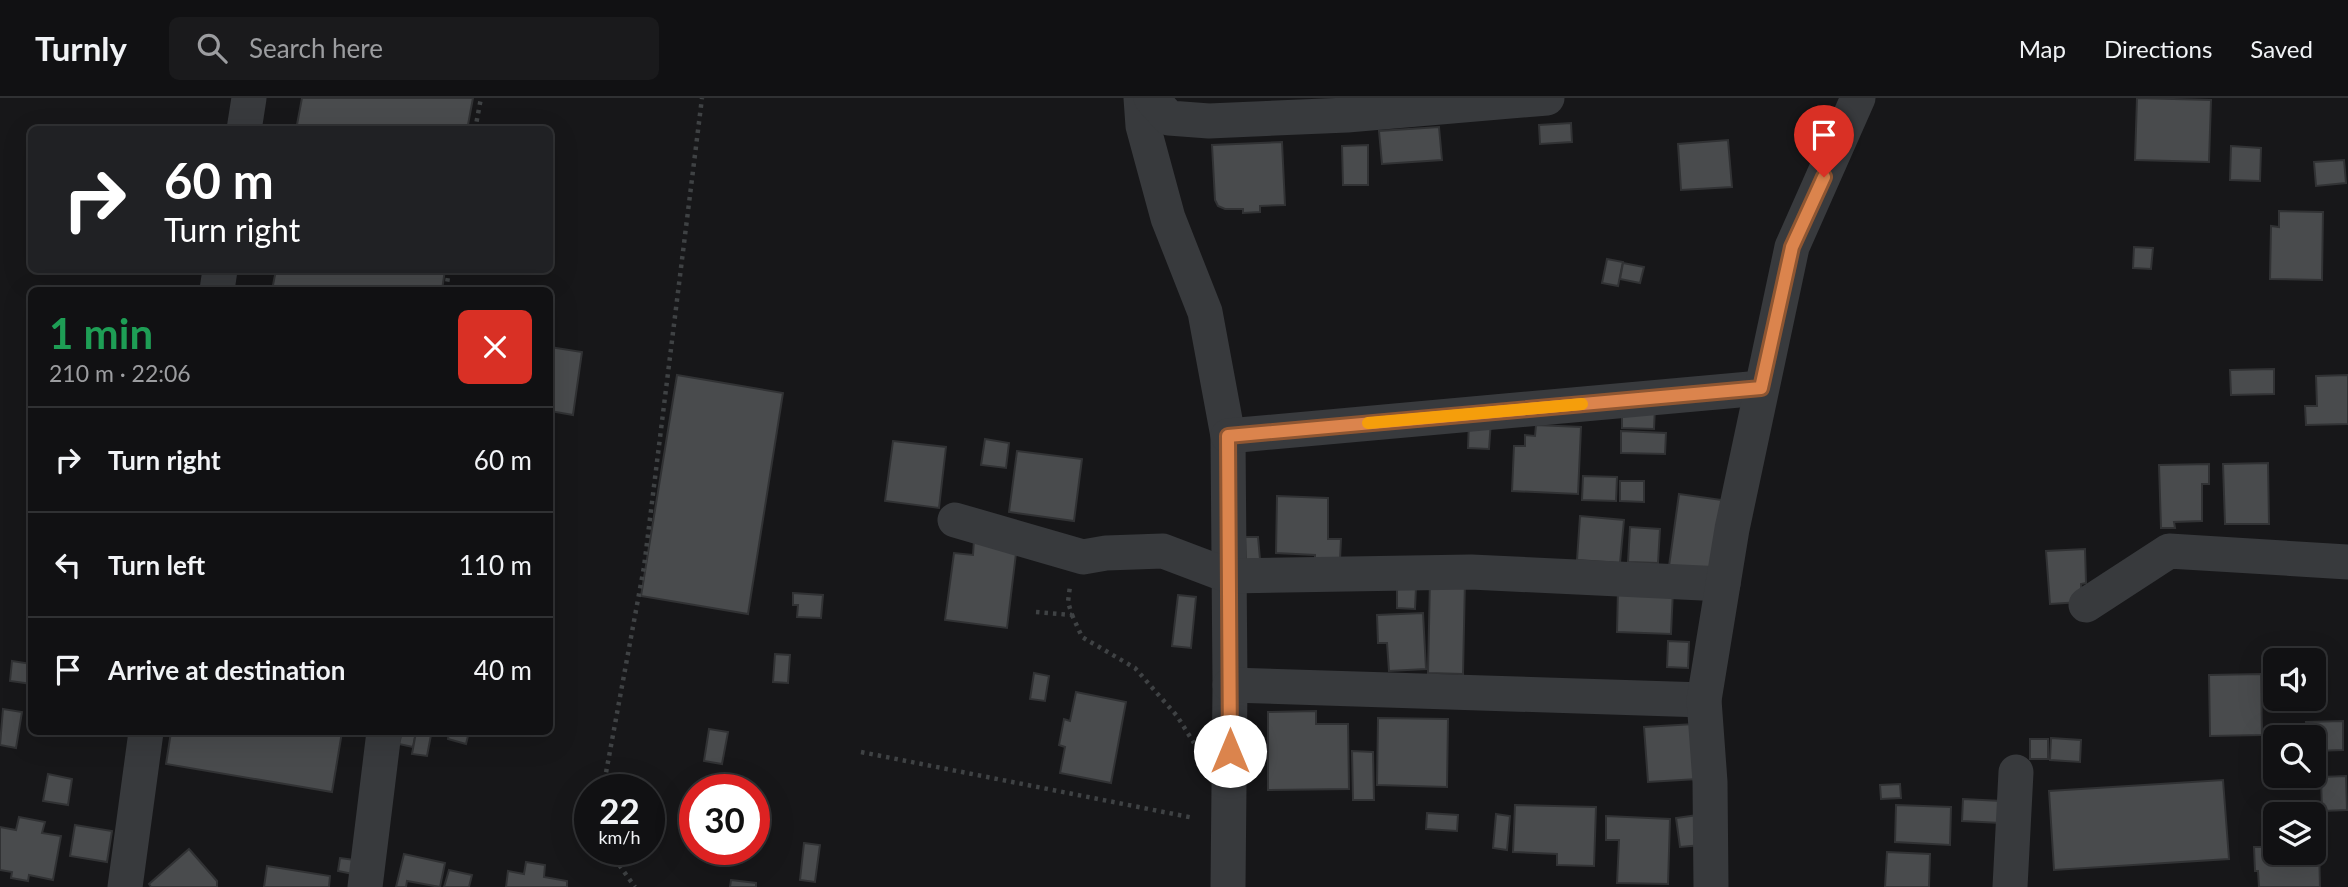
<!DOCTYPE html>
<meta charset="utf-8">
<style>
body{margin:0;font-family:Lato,sans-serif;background:#1a1a1c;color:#f1f3f6;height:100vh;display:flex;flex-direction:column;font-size:26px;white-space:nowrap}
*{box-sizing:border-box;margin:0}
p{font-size:23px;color:#9c9da0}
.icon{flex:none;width:38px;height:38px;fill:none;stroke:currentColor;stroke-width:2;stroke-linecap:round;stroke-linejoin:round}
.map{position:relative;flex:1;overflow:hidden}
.details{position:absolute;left:28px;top:189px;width:525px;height:448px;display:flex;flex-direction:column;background:#111113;border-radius:10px;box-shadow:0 7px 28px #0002,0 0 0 2px #303133}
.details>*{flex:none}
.banner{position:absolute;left:28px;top:28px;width:525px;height:147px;border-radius:10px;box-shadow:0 7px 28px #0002,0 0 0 2px #303133;background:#202124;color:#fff;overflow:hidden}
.buttons{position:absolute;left:2263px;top:550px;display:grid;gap:14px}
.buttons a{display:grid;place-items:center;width:63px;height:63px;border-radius:10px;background:#111113;box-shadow:0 7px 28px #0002,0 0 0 2px #303133;font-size:35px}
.speed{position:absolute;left:574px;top:676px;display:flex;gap:14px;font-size:35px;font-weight:700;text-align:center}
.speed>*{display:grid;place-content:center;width:91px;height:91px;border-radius:50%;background:#111113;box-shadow:0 7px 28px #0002,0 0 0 2px #303133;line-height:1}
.speed small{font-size:18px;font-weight:400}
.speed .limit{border:10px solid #d22;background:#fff;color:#111}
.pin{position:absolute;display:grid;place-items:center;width:60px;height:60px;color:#fff;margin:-72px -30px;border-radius:50% 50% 50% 0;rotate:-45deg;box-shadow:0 0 7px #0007}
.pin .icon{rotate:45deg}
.me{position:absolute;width:77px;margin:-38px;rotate:0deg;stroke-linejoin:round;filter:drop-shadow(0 0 5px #0008)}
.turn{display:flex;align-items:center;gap:24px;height:147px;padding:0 21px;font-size:32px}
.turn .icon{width:91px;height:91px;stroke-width:2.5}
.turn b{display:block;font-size:49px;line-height:60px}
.round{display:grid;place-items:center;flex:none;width:74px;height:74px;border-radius:10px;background:#1a1a1c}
.head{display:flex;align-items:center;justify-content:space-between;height:119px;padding:0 21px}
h1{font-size:42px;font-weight:700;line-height:52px;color:#1e9e55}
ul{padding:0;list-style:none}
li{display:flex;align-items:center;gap:21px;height:105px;padding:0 21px;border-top:2px solid #303133}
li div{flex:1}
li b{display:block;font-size:26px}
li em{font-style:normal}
header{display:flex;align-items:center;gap:42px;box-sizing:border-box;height:98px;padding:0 35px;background:#111113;border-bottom:2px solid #303133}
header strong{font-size:33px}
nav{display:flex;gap:38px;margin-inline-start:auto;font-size:24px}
.search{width:490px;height:63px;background:#1a1a1c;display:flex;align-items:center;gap:18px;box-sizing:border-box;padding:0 24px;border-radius:10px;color:#9c9da0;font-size:26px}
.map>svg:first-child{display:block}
.building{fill:#494b4d;stroke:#313234;stroke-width:2}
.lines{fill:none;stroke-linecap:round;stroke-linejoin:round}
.path{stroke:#3f4244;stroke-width:4.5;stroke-dasharray:3.5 5;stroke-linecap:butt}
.minor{stroke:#383a3d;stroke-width:35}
.route-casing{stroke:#8e5632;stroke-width:18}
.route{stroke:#db844d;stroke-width:12}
.slow{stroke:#f59e0b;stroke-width:12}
</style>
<header>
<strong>Turnly</strong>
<div class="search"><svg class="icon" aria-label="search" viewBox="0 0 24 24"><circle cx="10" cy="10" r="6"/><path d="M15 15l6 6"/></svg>Search here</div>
<nav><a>Map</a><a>Directions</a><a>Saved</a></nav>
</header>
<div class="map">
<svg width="2348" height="789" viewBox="0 0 2348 789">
<rect width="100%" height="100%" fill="#171719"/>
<!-- building -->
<g class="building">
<path d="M302,0H473L467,32H296Z"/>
<path d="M2137,0L2211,2L2209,64L2135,62Z"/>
<path d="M1571,25L1572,44L1540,46L1539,27Z"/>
<path d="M1439,29L1442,62L1382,66L1379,33Z"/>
<path d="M1728,42L1732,89L1681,92L1678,46Z"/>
<path d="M1282,44L1285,107L1260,108V114L1243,115V111H1225L1218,108L1215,102L1212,47Z"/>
<path d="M1368,47V87H1343L1342,48Z"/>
<path d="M2231,48L2261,50L2260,83L2230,82Z"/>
<path d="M2344,62L2346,85L2316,88L2314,64Z"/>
<path d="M2279,113L2323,114L2322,182L2270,181L2271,128L2279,129Z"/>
<path d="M2134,149L2153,150L2151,171L2133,170Z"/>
<path d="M1607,161L1623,164L1618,188L1602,185Z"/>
<path d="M1623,165L1644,169L1640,185L1620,181Z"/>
<path d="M276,172H445L442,192H272Z"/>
<path d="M550,249L582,254L573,317L550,313Z"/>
<path d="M2274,271V296L2231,297L2230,272Z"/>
<path d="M677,277L783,295L748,516L641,498Z"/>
<path d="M2348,277V326L2306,327L2305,308H2317L2316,278Z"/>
<path d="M1622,308L1655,309L1654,331L1622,330Z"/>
<path d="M1469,322L1491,323L1489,351L1468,350Z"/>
<path d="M1536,327L1581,329L1578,396L1512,393L1514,348H1525V337L1535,338Z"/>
<path d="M1621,333L1666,335L1665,356L1621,355Z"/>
<path d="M985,341L1009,345L1006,370L981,367Z"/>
<path d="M893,343L946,349L939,410L885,403Z"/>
<path d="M1017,353L1082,361L1074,423L1009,414Z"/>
<path d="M2268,365L2269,426H2225L2223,366Z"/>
<path d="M2209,366V386H2202V423L2174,424L2175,430H2161L2159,367Z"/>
<path d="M1583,378L1617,379L1616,403L1582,402Z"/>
<path d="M1620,383H1644V404L1620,403Z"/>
<path d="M1679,396L1729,403L1719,475L1669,468Z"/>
<path d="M1277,398L1328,400V441H1341L1340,462L1315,461V457L1276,455Z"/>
<path d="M1580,418L1624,422L1620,465L1577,462Z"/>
<path d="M1630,429L1660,431L1658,465L1628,464Z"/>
<path d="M1245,439H1258L1260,461L1246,462Z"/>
<path d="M974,442L1017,447L1007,530L945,522L954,455L973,457Z"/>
<path d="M2085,451L2086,485L2081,486L2082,504L2050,506L2046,453Z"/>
<path d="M1430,481H1465L1463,576L1428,575Z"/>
<path d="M1397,489H1416L1415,511L1397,510Z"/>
<path d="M1618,490L1673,492L1671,536L1617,534Z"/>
<path d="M793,495L823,497L821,520L797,519L798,507H793Z"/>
<path d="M1178,497L1196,499L1191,550L1172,548Z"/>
<path d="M1423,515L1426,571L1389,573L1387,545H1378L1377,517Z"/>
<path d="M1668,543L1689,544L1688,570L1667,569Z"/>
<path d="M775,556L790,557L788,585L773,584Z"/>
<path d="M12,563L32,566V586L10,583Z"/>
<path d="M1034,575L1049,578L1045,603L1030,601Z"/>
<path d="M2261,576L2262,637L2210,638L2209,577Z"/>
<path d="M1076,594L1126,604L1111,685L1060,675L1065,649L1059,647L1064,621L1070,623Z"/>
<path d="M3,611L22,614L16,650L0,647Z"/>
<path d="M1316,613V626H1348L1349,691L1268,692V614Z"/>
<path d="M1378,620L1448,621L1447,689L1377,687Z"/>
<path d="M2343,623V652L2314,653V639H2307L2306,624Z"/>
<path d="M1694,626L1698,681L1648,684L1644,629Z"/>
<path d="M709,631L728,634L722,666L704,663Z"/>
<path d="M171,634H342L332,694L166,666Z"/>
<path d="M402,634H416L413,649L399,646Z"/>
<path d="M416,634L431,637L427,658L412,656Z"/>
<path d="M449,634H469L466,646L448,641Z"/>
<path d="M2051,640L2081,642L2080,664L2050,662Z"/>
<rect x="2030" y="641" width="18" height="20"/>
<path d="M1352,653L1373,654L1374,702H1353Z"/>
<path d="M48,676L72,681L68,707L43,703Z"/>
<path d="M2346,678L2347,712L2322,713L2321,679Z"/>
<path d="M2223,682L2229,761L2054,772L2049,693Z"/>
<path d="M1900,686L1901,700L1881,701L1880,687Z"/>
<path d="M1963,701L2002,703L2001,725L1962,723Z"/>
<path d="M1515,707L1596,709L1594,768L1557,767V756L1513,754Z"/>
<path d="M1896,707L1951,709L1950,747L1895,744Z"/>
<path d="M1427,715L1458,717L1457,733L1426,731Z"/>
<path d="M1496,716L1510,718L1507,752L1493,750Z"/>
<path d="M1698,717L1702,747L1680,749L1676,720Z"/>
<path d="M1606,718L1670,721L1668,786L1617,785L1619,742H1606Z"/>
<path d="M19,719L45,724L42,735L61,738L53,782L29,777L28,783L11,780L12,774L0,772V729L16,732Z"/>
<path d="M75,727L112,733L107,764L70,758Z"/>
<path d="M804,745L820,747L815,784L800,782Z"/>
<path d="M2314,748H2319L2320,789H2259L2258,773H2255L2254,749H2275V754H2314Z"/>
<path d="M189,751L217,783V789H151L149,786Z"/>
<path d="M1887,754L1930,756L1929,789H1885Z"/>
<path d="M404,756L445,765L440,789L407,783L406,789H396Z"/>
<path d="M340,760L355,762L353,776L338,773Z"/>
<path d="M526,764L545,767L544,779L567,783V789H506L508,773L524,776Z"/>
<path d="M267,768L330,778L329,789H264Z"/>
<path d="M449,772L472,777L469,789H444Z"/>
<path d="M731,782L756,785V789H730Z"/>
</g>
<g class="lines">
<!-- path -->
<g class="path">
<path d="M475,32L481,0"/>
<path d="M446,192L449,172"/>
<path d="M1036,514L1072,517L1068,504L1070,488"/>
<path d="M1072,517L1082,539L1135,570L1177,618L1194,645"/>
<path d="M861,654L1194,720"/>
<path d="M603,691L644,469L702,0"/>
<path d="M616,751L617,764L635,789"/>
</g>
<!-- minor -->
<g class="minor">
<path d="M1141,0L1143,28L1168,120L1205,214L1228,338L1230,587L1228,789"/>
<path d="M1151,0L1169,20L1209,23L1347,17L1547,0"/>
<path d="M244,32L249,0"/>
<path d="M217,192L220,172"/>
<path d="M1228,338L1761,290"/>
<path d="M955,422L1083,459L1106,455L1163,453L1229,478L1471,474L1723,486"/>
<path d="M2086,507L2169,453L2348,464"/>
<path d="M1230,587L1704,602"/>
<path d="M125,789L146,634"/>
<path d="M365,789L384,634"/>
<path d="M1711,789L1710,684L1704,602L1732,431L1792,149L1858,0"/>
<path d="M2010,789L2016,674"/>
</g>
</g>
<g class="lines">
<!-- route casing -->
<g class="route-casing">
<path id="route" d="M1230,653L1228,338L1761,290L1792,149L1824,79"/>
</g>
<!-- route -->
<use href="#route" class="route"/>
<!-- slow -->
<path class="slow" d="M1368,325L1582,306"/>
</g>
</svg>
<div class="buttons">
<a><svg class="icon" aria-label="sound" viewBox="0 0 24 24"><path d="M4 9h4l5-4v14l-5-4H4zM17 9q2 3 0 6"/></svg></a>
<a><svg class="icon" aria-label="search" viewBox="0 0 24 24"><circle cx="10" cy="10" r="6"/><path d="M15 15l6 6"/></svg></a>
<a><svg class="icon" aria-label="layers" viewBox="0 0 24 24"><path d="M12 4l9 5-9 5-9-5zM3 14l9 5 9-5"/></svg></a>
</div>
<div class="speed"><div>22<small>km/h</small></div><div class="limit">30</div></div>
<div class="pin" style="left:1824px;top:79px;background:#d93025"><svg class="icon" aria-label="arrive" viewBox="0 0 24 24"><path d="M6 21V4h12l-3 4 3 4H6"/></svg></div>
<svg class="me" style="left:1230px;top:653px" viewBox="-20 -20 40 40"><circle r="19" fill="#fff"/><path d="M0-13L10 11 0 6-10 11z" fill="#db844d"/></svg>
<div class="banner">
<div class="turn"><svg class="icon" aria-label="right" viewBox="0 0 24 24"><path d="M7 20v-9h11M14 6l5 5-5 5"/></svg><div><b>60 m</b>Turn right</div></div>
</div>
<section class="details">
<div class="head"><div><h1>1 min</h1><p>210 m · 22:06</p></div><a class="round" style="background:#d93025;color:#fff"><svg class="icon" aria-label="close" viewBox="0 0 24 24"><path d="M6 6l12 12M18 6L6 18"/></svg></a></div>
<ul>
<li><svg class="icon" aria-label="right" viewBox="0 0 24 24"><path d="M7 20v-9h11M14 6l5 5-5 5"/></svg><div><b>Turn right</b></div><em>60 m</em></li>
<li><svg class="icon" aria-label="left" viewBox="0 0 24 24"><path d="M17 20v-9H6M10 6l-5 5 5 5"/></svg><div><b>Turn left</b></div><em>110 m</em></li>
<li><svg class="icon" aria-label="arrive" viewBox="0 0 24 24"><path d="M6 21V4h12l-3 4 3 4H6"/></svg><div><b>Arrive at destination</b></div><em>40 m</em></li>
</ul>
</section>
</div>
